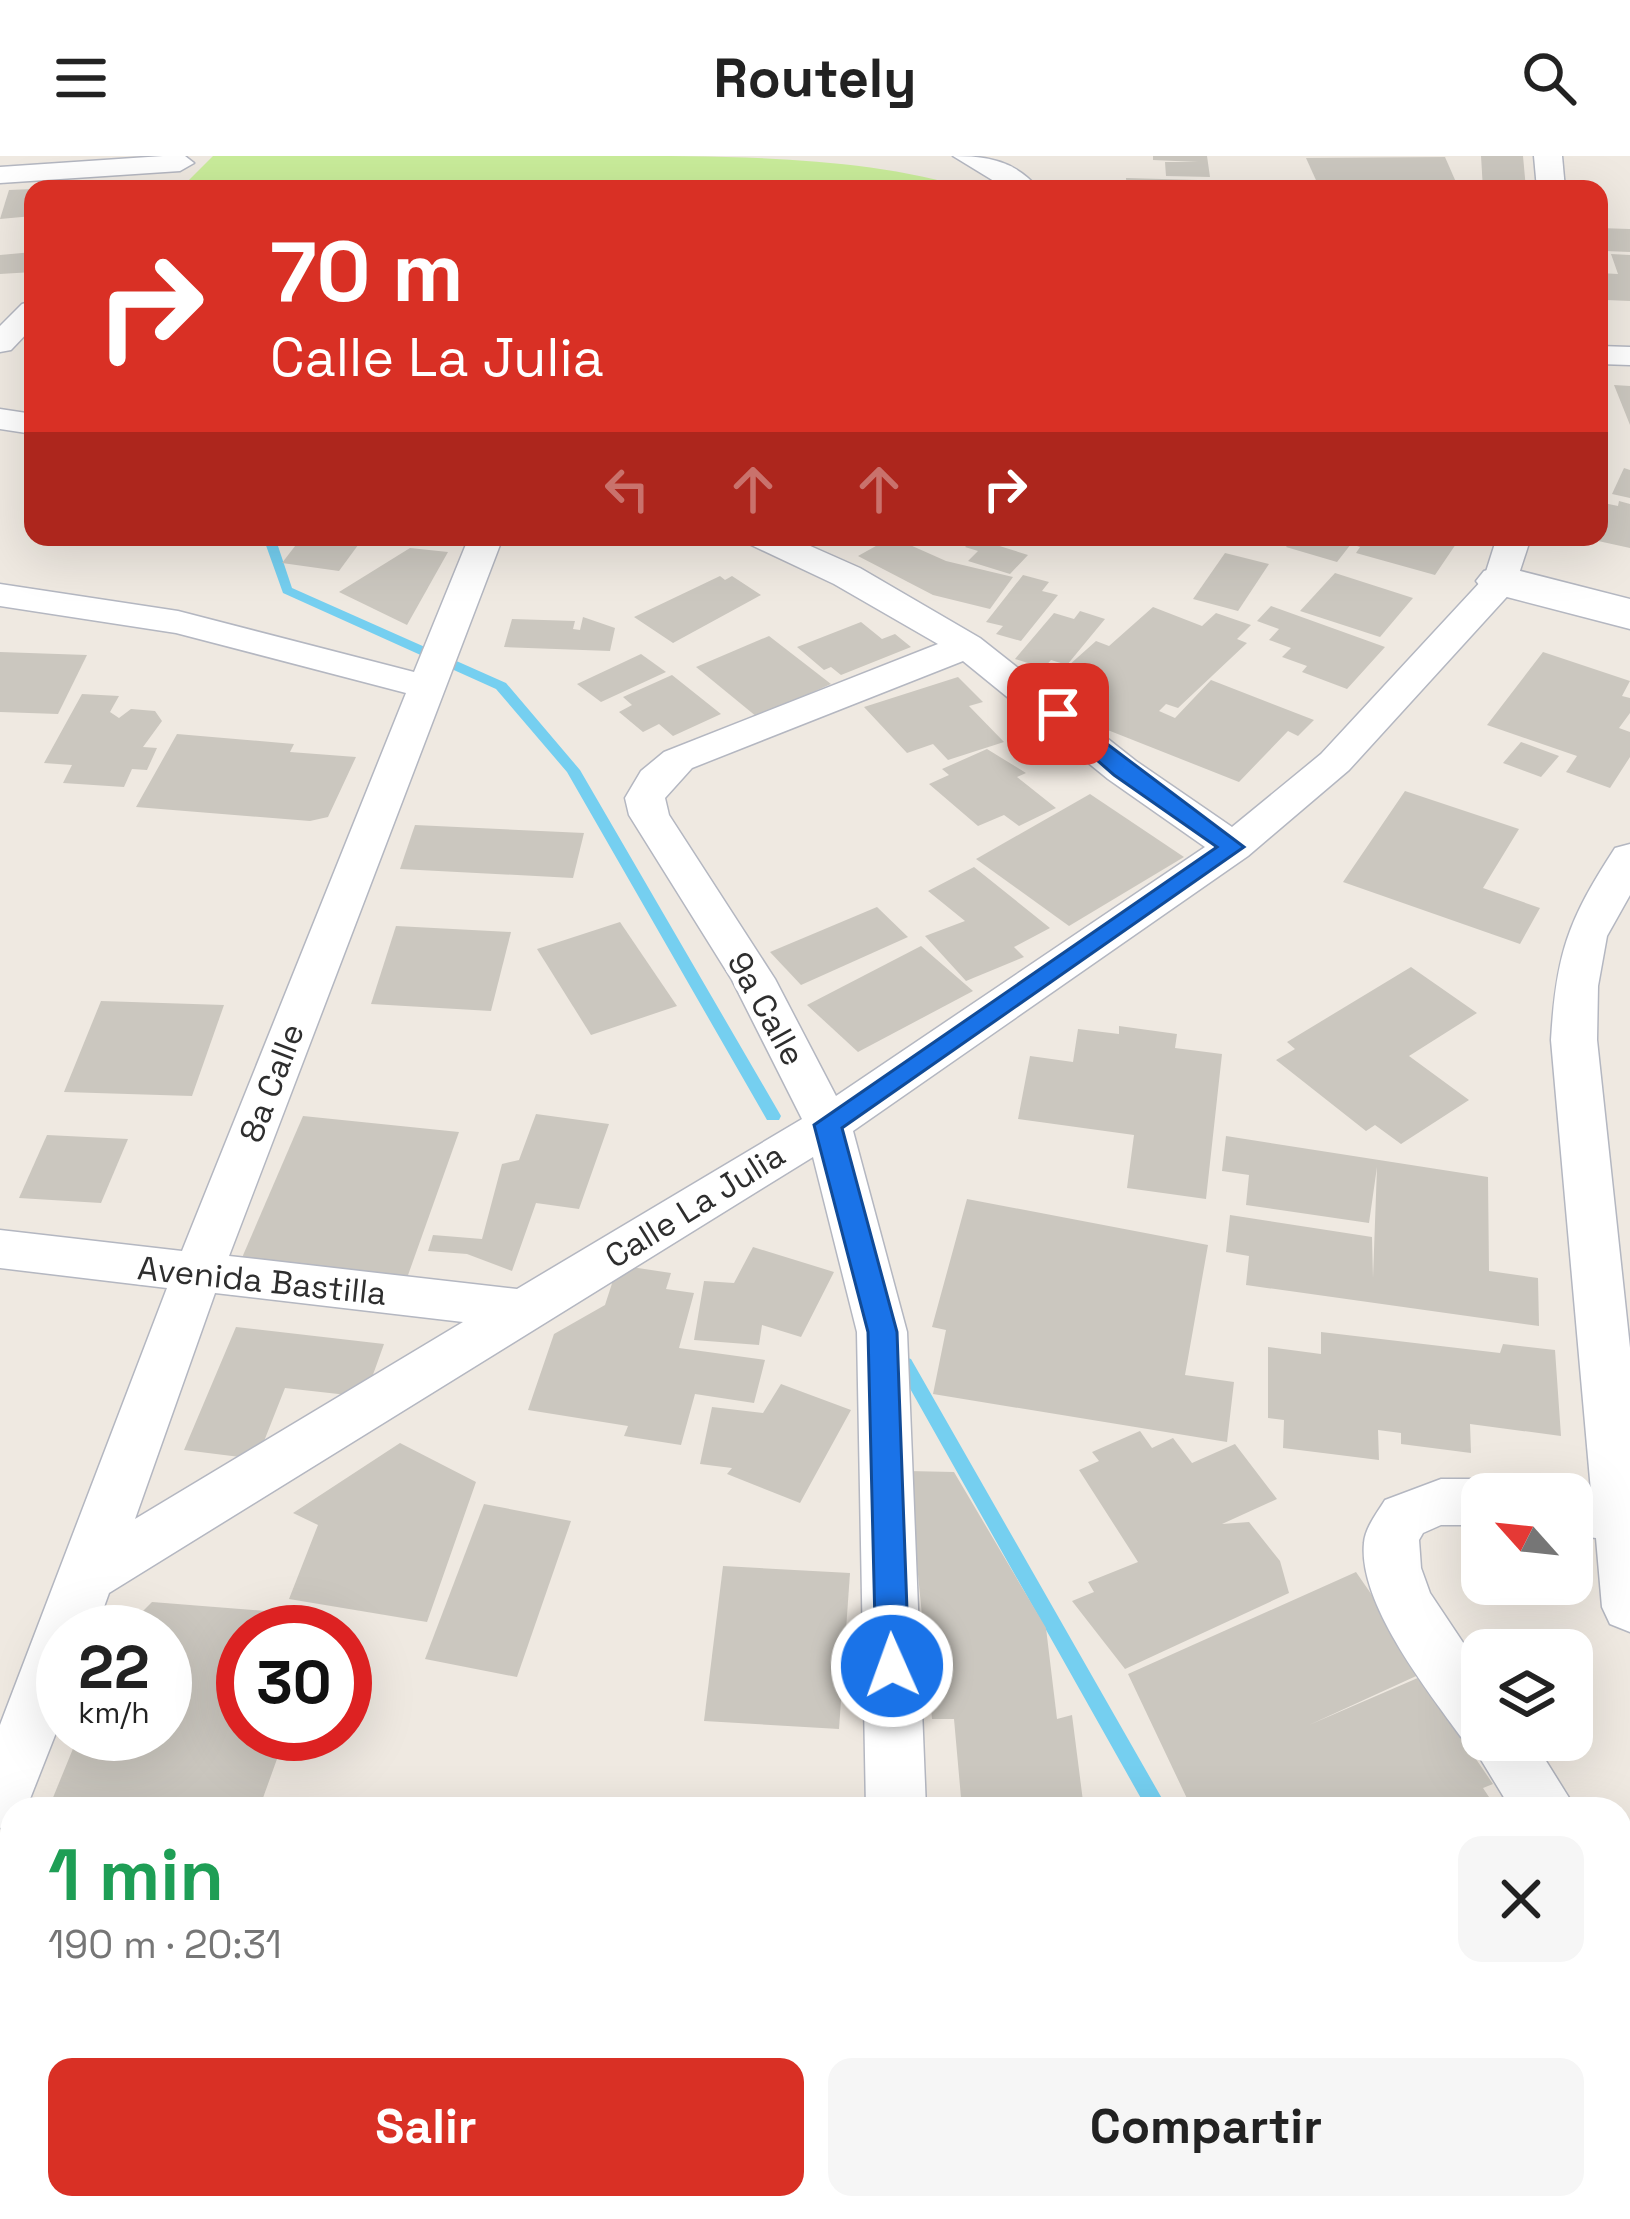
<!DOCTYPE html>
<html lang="es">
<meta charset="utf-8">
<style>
body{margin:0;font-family:"Space Grotesk",sans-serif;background:#f6f6f6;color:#222;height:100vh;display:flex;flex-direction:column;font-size:45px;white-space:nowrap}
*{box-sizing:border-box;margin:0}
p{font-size:39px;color:#767676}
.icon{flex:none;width:66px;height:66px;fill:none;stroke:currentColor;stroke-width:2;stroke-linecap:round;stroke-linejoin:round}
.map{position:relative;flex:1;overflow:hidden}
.details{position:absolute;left:0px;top:1641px;width:1632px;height:423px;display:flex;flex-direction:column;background:#fff;border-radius:36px 36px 0 0;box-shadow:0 12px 48px #0002}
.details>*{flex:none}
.hud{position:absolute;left:24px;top:24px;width:1584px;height:366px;border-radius:24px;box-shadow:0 12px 48px #0002;background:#d93025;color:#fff;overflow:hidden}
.needle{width:78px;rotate:297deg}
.controls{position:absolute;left:1461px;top:1317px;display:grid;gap:24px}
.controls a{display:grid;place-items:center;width:132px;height:132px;border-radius:24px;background:#fff;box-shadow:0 12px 48px #0002;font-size:60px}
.speed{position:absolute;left:36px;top:1449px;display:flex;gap:24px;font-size:60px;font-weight:700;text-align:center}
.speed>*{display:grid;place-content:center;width:156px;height:156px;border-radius:50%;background:#fff;box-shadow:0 12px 48px #0002;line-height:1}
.speed small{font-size:30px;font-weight:400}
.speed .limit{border:18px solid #d22;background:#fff;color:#111}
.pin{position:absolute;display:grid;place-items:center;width:102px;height:102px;color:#fff;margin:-51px;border-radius:24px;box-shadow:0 6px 18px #0006}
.me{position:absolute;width:132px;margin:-66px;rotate:358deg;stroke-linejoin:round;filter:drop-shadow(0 0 9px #0008)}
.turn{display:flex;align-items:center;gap:42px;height:252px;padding:0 48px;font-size:54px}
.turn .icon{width:156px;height:156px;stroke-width:2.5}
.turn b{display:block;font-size:84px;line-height:102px}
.lanes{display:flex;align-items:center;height:114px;padding:0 48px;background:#0003;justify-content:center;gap:60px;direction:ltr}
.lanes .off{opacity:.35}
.round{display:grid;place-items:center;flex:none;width:126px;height:126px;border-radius:24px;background:#f6f6f6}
.headline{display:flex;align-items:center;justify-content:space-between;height:204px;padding:0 48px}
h1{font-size:72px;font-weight:700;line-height:90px;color:#1e9e55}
.action{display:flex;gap:24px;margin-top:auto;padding:24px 48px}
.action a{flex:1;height:138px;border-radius:24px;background:#d93025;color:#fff;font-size:48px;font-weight:700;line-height:138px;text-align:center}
.action a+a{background:#f6f6f6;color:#222}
header{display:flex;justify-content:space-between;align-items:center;height:156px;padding:0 48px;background:#fff;font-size:54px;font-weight:700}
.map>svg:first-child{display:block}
.pitch{fill:#c9ec9a}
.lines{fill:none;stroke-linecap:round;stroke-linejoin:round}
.stream{fill:#75cff0;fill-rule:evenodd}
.building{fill:#cbc7bf}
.street-casing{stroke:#b4b7c1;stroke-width:3}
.secondary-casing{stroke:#b4b7c1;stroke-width:3}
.street{fill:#fff;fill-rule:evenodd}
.secondary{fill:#fff;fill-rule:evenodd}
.route{fill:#1a73e8;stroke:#114b97;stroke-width:3}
.labels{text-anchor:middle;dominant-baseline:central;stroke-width:10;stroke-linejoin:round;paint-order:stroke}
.street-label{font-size:33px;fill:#2e2e2e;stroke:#fff}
</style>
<header><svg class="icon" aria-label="menu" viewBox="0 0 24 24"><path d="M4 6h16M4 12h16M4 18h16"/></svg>Routely<svg class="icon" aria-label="search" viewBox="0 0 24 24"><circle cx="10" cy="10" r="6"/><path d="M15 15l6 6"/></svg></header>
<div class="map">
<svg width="1630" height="2063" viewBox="0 0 1630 2063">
<rect width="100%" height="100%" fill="#efe9e1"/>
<!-- pitch -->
<path class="pitch" d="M213,0C347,0 482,0 616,0C727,0 866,0 970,33H180Z"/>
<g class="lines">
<!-- stream -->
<g class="stream">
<path d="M263,381H275L292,432L506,527L580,614L781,960L779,964H767L567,616L496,533L283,437Z"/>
<path d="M905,1201L911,1203L1168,1653H1147L899,1213L896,1208L899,1203Z"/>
<path d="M1388,2052H1414L1419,2063H1393Z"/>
</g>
</g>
<!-- building -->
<g class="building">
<path d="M1153,0H1207L1210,21L1166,20L1165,6H1198L1153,4Z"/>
<path d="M1481,0H1523L1526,33H1483Z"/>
<path d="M1445,1L1459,33H1320L1306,2Z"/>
<path d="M1126,22L1198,24L1200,33H1127Z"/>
<path d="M33,33V60L0,63L9,34Z"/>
<path d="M1599,72L1630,73V96L1605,95Z"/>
<path d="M33,96V116L0,118V99Z"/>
<path d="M1611,98L1630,99V145L1606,144L1599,117L1618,118Z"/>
<path d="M1614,229L1630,230V269Z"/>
<path d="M1624,312L1630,314V342L1612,338Z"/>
<path d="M1619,345L1630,348V392L1589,383L1599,381V346L1618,350Z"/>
<path d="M302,381H364L339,415L282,407Z"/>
<path d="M892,381L946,405L1013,421L990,453L933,439L858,400Z"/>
<path d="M1294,381L1339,386L1342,381H1432L1456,388L1435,419L1356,397L1360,391L1351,388L1337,406L1286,391Z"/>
<path d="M974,382L1028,399L1010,418L968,405L978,395L965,391Z"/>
<path d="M410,392L448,396L407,469L339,436Z"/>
<path d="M1225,397L1269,408L1238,455L1193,443Z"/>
<path d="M1335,417L1413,442L1380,481L1300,455Z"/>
<path d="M1023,419L1049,426L1042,435L1058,439L1021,485L996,478L1003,470L986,466Z"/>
<path d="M720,420L725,424L732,420L761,439L673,487L634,461Z"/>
<path d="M1271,450L1385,491L1347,533L1302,516L1307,510L1282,501L1291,492L1269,484L1279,473L1257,465Z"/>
<path d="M1153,451L1202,470L1216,457L1251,469L1237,483L1247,487L1178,552L1166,548L1159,555L1175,562L1211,524L1314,564L1298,580L1288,575L1239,626L1095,569L1100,565L1084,558L1101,543L1059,518L1096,485L1109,490Z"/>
<path d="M1080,455L1105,463L1067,509L1051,504L1044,512L1015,503L1054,457L1074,463Z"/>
<path d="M583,461L615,472L610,495L504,491L512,463L575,465L573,473L580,474Z"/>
<path d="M861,466L882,483L895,478L911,491L841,519L831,511L824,514L797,491Z"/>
<path d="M769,480L831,528L757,561L696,511Z"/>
<path d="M0,496L87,499L58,558L0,556Z"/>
<path d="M1543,496L1630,525L1622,540L1630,542V557L1619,572L1630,576V601L1610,632L1566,616L1577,600L1487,569Z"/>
<path d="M641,498L666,516L601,546L577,528Z"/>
<path d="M672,519L721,558L673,580L659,568L643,576L619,556L632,549L623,541Z"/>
<path d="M958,521L983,546L969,550L1004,586L948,604L933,588L907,597L864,551Z"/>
<path d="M82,538L119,540L110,556L119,562L131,553L155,555L162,565L143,591L157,592L147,614L132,613L124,631L63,627L72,609L44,607Z"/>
<path d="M177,578L294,588L290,596L356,601L328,661L310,665L136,651Z"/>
<path d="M1521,586L1559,600L1541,621L1503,607Z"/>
<path d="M987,593L1026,617L1017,621L1056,652L1019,670L1004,659L978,670L929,628L949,619L942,613Z"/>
<path d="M1405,635L1519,673L1483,732L1540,752L1520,788L1343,726Z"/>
<path d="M1090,638L1184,701L1069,770L976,703Z"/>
<path d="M415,669L584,677L573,722L400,713Z"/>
<path d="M974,711L1050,772L1014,791L1024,801L966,825L925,780L965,765L928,735Z"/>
<path d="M877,751L908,781L801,829L770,796Z"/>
<path d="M620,766L677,850L591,879L537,793Z"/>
<path d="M396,770L511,776L491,855L371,848Z"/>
<path d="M921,790L973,835L858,896L807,849Z"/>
<path d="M1411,811L1477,857L1409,900L1469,944L1401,988L1375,969L1366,975L1276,904L1295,893L1287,886Z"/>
<path d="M101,845L224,849L192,940L64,936Z"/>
<path d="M1119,870L1177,878L1175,892L1222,898L1206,1043L1127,1032L1134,979L1018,963L1030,900L1073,906L1078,873L1119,878Z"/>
<path d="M536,958L609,968L579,1053L536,1047L512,1115L467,1098L428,1095L433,1079L482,1083L502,1008L519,1004Z"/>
<path d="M303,960L459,976L407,1122L241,1104Z"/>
<path d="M47,979L128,983L101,1047L19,1042Z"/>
<path d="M1226,980L1488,1021L1489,1115L1538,1122L1539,1170L1246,1129L1249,1100L1226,1096L1230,1059L1372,1081L1373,1122L1377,1011L1369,1067L1246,1049L1249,1019L1222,1015Z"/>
<path d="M967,1043L1208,1089L1185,1219L1234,1226L1227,1286L933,1238L946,1174L932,1171Z"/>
<path d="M753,1091L834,1116L801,1181L762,1169L759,1189L694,1184L704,1125L734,1127Z"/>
<path d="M618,1109L671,1117L666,1133L694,1137L679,1192L765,1204L754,1247L695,1238L681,1289L624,1280L628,1270L528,1254L554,1178L605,1149Z"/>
<path d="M236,1171L384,1188L365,1241L285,1232L257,1303L184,1294Z"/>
<path d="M1321,1176L1500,1197L1503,1188L1555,1194L1561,1280L1470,1268L1471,1297L1401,1288V1277L1378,1274L1379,1304L1283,1292L1284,1264L1268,1262V1191L1321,1198Z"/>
<path d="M781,1228L851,1254L800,1347L727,1318L732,1312L700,1308L712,1251L763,1257Z"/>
<path d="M1140,1275L1152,1292L1173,1282L1192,1307L1235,1288L1277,1343L1222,1368L1249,1366L1280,1405L1289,1437L1125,1513L1072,1445L1094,1436L1088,1426L1138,1406L1079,1314L1099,1305L1092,1296Z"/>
<path d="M400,1287L476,1326L427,1466L289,1443L318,1369L293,1357Z"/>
<path d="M908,1315L954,1316L1046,1472L1057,1563L1072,1559L1084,1653H962L954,1563H932Z"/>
<path d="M484,1348L571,1365L517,1521L425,1503Z"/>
<path d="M723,1410L850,1417L839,1573L704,1565Z"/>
<path d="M1356,1416L1425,1516L1309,1569L1420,1521L1493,1628L1483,1632L1497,1653H1192L1128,1518Z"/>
<path d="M152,1446L328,1460L322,1476H243V1578H286L259,1653H127L52,1644L79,1578H165V1476H122Z"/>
<path d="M0,1869L12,1870V2024L0,2023Z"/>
<path d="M1620,1913L1630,1929V2000L1620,2005Z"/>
<rect x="737" y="2052" width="110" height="11"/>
</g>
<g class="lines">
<!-- street casing -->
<g class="street-casing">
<g id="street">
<path d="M163,0H185L194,7L180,15L0,27V11Z"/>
<path d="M953,0C989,0 1015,5 1039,33H1007Z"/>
<path d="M1534,0H1562L1565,33H1537Z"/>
<path d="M33,145V171L11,194L0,196V170L22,148Z"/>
<path d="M1599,190L1630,191V209L1599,208Z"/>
<path d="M0,253L33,258V278L0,273Z"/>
<path d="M469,381H503L229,1100L517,1133L802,963L732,824L629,659L625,642L641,615L664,596L938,488L834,428L749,388L744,381H790L860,412L980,482L1136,605L1232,671L1321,598L1484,422L1497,381H1531L1514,433L1349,614L1248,700L853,975L907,1176L926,1653H866L857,1176L813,1001L109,1437L95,1476H63V1559L26,1653H12V1668L0,1672V1569L167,1132L0,1112V1074L182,1095L406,537L176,477L0,450V428L178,455L414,516ZM963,505L1108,623L1205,691L836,940L775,823L669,659L665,642L692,612ZM215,1137L463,1166L135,1363Z"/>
<path d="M1630,688V739L1607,780L1598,830L1597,884L1630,1192V1476L1610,1468L1602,1451L1596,1382L1572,1379V1338H1557L1572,1333L1591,1335L1551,884C1556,798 1568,764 1615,692Z"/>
<path d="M1441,1323H1482L1501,1330L1505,1338H1482V1369H1441L1423,1377L1419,1384L1421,1412L1430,1437L1482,1515V1584H1533L1576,1653H1511L1469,1584L1461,1581C1427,1534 1358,1447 1364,1387C1365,1372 1377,1357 1385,1344Z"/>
<path d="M1620,1727L1630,1732V1803L1620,1799Z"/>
<path d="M874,2052H942L943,2063H875Z"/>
</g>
</g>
<!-- secondary casing -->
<g class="secondary-casing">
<path id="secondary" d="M1501,410L1630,443V473L1484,435L1476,425L1484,415Z"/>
</g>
<!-- street -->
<use href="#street" class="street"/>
<!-- secondary -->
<use href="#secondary" class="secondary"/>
</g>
<!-- route -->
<path class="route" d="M1058,551L1244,691L842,972L897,1176L909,1510L904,1520L892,1525L881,1520L876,1510L868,1176L814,969L1217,691L1114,619L1050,563L1047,558Z"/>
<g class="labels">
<!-- street labels -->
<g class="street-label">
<text transform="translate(766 853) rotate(61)">9a Calle</text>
<text transform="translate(272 927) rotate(-69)">8a Calle</text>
<text transform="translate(695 1050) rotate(-32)">Calle La Julia</text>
<text transform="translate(262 1125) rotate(6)">Avenida Bastilla</text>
</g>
</g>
</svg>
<div class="controls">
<a><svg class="needle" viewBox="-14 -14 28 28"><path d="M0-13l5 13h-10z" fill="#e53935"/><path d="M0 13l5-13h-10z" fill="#767676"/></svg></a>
<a><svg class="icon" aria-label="layers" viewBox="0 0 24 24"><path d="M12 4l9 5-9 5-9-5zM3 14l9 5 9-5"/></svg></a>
</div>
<div class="speed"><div>22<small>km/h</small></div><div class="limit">30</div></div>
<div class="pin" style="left:1058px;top:558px;background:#d93025"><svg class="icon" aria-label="arrive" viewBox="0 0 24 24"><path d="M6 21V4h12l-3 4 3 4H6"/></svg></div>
<svg class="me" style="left:892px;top:1510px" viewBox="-20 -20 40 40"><circle r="17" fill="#1a73e8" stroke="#fff" stroke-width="3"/><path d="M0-11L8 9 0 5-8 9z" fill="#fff"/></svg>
<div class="hud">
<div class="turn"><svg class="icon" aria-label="right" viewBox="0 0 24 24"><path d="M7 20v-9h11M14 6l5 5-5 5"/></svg><div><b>70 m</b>Calle La Julia</div></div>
<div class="lanes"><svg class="icon off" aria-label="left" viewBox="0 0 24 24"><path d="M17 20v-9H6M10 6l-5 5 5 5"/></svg><svg class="icon off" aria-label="ahead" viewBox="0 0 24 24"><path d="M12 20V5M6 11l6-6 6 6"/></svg><svg class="icon off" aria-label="ahead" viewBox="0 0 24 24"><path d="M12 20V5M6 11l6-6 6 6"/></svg><svg class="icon" aria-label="right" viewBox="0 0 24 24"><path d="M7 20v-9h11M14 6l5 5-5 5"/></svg></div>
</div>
<section class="details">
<div class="headline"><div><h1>1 min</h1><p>190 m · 20:31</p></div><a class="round"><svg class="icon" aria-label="close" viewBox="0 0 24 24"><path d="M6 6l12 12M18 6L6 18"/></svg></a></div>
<div class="action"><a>Salir</a><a>Compartir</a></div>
</section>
</div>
